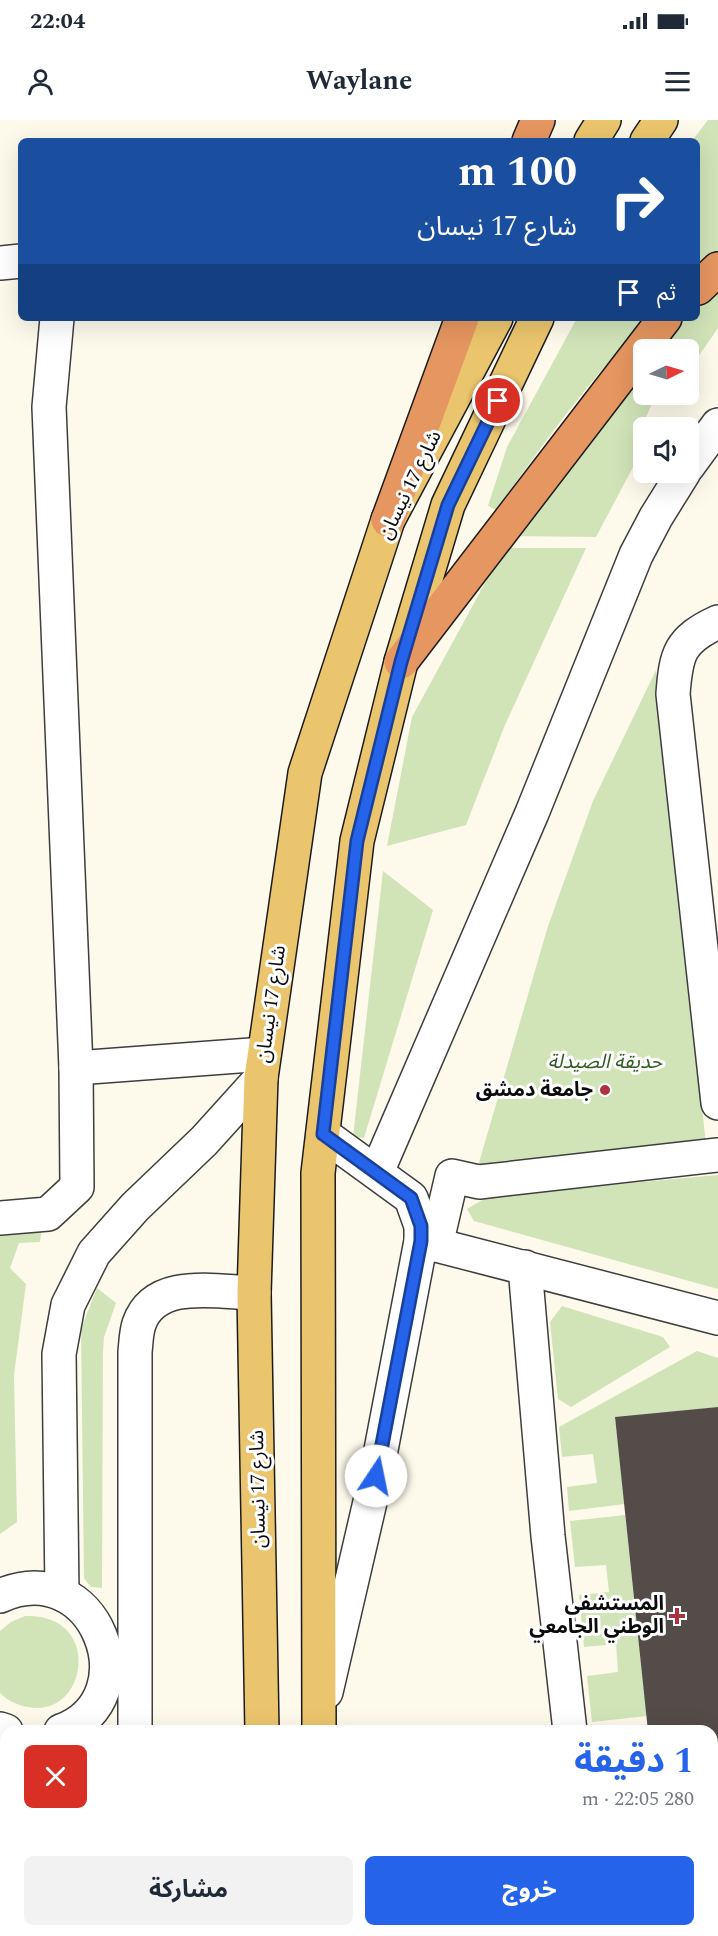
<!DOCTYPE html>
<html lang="ar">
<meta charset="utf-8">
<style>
body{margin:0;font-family:Spectral,"Noto Sans Arabic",serif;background:#f2f2f3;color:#1f2937;direction:rtl;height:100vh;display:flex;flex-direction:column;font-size:22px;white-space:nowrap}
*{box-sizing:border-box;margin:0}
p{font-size:20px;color:#747a83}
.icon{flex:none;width:33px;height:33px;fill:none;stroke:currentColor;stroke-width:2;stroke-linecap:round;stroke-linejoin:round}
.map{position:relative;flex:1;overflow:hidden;direction:ltr}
.details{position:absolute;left:0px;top:1605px;width:718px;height:212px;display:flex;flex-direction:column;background:#fff;border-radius:18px 18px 0 0;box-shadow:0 6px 24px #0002;direction:rtl}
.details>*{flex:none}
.hud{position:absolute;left:18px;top:18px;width:682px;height:183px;border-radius:9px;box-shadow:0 6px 24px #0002;direction:rtl;background:#1a4fa0;color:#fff;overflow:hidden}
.needle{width:39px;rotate:85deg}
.controls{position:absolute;left:633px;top:219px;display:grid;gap:12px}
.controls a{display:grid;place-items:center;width:66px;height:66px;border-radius:9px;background:#fff;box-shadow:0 6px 24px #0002;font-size:30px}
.pin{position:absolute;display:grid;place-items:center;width:51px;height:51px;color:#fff;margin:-26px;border:3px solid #fff;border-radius:50%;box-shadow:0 2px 6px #0007}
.me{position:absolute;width:66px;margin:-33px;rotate:11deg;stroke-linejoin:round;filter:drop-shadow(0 0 4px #0008)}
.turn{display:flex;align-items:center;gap:21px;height:126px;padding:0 24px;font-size:27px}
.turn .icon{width:78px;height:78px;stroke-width:2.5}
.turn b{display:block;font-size:42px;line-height:51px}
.then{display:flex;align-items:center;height:57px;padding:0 24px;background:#0003;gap:12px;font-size:22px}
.round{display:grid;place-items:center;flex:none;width:63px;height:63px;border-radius:9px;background:#f2f2f3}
.summary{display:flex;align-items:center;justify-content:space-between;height:102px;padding:0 24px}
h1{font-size:36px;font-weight:700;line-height:45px;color:#2563eb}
.button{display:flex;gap:12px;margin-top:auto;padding:12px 24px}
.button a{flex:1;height:69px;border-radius:9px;background:#2563eb;color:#fff;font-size:24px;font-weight:700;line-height:69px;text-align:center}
.button a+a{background:#f2f2f3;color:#1f2937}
.status{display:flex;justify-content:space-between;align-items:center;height:42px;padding:0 30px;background:#fff;direction:ltr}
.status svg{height:16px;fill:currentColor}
header{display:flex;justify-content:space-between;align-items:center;height:78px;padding:0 24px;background:#fff;font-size:27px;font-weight:700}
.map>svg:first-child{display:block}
.green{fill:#d1e4b8}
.building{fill:#534c49}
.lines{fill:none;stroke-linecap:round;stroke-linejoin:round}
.minor-casing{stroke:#3e3e3e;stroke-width:36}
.major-casing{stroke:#1c1c1c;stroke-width:36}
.highway-casing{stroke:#1c1c1c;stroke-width:36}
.minor{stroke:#fff;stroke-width:33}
.major{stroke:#ebc56d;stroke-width:33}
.highway{stroke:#e69660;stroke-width:33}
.route-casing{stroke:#184099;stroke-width:15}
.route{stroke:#2563eb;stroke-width:10}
.poi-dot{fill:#ad313e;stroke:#fff;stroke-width:2}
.labels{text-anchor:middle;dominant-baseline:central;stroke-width:6;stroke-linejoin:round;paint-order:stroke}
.street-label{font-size:20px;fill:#0b0b0b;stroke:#fff}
.park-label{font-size:20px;font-style:italic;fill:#315c22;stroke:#fff}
.poi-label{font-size:20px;font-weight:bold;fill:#0b0b0b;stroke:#fff;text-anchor:end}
</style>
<div class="status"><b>22:04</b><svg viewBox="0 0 49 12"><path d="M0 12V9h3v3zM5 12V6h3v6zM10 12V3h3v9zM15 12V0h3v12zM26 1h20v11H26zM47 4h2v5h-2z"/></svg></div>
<header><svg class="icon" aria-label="menu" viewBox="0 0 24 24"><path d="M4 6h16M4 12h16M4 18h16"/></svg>Waylane<svg class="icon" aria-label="person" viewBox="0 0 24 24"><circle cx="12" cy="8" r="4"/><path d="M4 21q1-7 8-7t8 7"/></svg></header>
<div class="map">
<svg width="718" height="1816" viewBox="0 0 718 1816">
<rect width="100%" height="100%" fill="#fdf9eb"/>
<!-- green -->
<g class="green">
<path d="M708,0H718V131L698,151V21H692Z"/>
<path d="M718,165V208L689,250L688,230H654L685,198H698V185Z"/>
<path d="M577,198H650C592,255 544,323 496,390L488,386L507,327Z"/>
<path d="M643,240L644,274L656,275L633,326L642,330L596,417L511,416Z"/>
<path d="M504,428H586L505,605L466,705L387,726L412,597Z"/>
<path d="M656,550L706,1025L478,1046L548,806L593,681Z"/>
<path d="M383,751L433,790L364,1018L353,1017Z"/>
<path d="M718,1055V1169L474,1101L467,1089L489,1076Z"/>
<path d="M42,1106L40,1122L19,1123L10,1148L26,1164L14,1255L17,1402L0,1414V1107Z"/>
<path d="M97,1168L116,1183L104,1217L103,1232L102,1468L91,1467L84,1458L81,1209Z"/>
<path d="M562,1186L663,1217L670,1227L571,1287L558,1279L550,1202Z"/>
<path d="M697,1231L718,1238V1287L615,1298L625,1384L569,1391L567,1367L597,1363L593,1334L562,1337L559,1307Z"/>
<path d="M625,1395L647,1596L592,1602L587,1556L618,1552L616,1524L584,1527L579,1475L609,1472L606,1445L575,1447L570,1401Z"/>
<path d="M25,1496C104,1493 88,1599 28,1587C17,1585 8,1581 0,1573V1511L11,1502Z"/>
<path d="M0,1663L6,1666V1810L29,1811V1816H0Z"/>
<path d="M558,1810H709V1813L675,1816H547Z"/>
</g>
<!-- building -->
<g class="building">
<path d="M718,1287V1716L712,1717V1611H648L615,1297Z"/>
<path d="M718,1812V1816H691V1814Z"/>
</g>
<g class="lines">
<!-- minor casing -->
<g class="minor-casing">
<g id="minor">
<path d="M0,143L21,141"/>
<path d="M688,346L718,305"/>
<path d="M718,502C679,520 676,534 673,574L718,983"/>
<path d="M76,948L264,934"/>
<path d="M323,1014L411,1078L421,1106V1121L376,1356L326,1572"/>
<path d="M377,1052L532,693L636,435L656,397L684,352"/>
<path d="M0,1098L48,1094L77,1067L76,948L49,287L57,198"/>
<path d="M421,1121L718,1198"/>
<path d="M436,1125L452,1056L479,1062L718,1035"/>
<path d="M525,1147L548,1416L570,1611"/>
<path d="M62,1474L59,1234L68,1185L94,1133L135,1087L204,1021L261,958"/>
<path d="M0,1476C95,1433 151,1578 61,1611"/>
<path d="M0,1609L6,1611"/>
<path d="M135,1611V1232C136,1223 136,1213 139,1204C155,1158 216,1172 254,1173"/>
<path d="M712,1748H718"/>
<path d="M70,1810V1816"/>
<path d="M136,1810V1816"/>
<path d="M505,1816L517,1810"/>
</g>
</g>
<!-- major casing -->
<g class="major-casing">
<g id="major">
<path d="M591,21L604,0"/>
<path d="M647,21L661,0"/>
<path d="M262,1611L254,1173L261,958L305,653L388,400L496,198"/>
<path d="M319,1611L318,1053L357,721L401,542L448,385L537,198"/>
<path d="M265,1810V1816"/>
<path d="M317,1810L318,1816"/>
</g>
</g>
<!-- highway casing -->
<g class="highway-casing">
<g id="highway">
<path d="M529,21L538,0"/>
<path d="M698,168L718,149"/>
<path d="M388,400L462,198"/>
<path d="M401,542L665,198"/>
</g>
</g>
<!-- minor -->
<use href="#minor" class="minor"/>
<!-- major -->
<use href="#major" class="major"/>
<!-- highway -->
<use href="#highway" class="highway"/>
</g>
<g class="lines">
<!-- route casing -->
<g class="route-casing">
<path id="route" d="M376,1356L421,1121V1106L411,1078L323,1014L357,721L401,542L448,385L498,281"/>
</g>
<!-- route -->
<use href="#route" class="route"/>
</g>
<!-- markers -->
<g class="poi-dot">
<circle cx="605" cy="970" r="6"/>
<path d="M674 1487h6v6h6v6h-6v6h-6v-6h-6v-6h6z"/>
</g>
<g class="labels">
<!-- street labels -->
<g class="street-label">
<text transform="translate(410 365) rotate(-64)">شارع 17 نيسان</text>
<text transform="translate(271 884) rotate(-82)">شارع 17 نيسان</text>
<text transform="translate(258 1369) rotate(-91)">شارع 17 نيسان</text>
</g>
<!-- park labels -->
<g class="park-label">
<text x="605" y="942">حديقة الصيدلة</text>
</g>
<!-- poi labels -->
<g class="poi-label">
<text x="593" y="970">جامعة دمشق</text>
<text x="664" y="1484">المستشفى<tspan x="664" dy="23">الوطني الجامعي</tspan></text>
</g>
</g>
</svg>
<div class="controls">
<a><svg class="needle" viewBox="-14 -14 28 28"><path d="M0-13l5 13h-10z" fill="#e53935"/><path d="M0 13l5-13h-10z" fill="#747a83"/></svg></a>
<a><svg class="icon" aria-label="sound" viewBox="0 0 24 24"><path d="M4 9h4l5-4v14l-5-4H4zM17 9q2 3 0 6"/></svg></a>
</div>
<div class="pin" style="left:498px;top:281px;background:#d93025"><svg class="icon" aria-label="arrive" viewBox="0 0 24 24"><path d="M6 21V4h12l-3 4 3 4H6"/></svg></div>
<svg class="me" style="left:376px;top:1356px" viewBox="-20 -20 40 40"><circle r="19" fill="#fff"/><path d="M0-13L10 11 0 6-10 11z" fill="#2563eb"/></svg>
<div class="hud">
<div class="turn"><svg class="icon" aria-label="right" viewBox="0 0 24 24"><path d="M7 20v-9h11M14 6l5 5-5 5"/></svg><div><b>100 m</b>شارع 17 نيسان</div></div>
<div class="then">ثم<svg class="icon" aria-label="arrive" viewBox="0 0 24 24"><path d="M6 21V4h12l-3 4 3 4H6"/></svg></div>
</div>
<section class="details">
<div class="summary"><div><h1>1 دقيقة</h1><p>280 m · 22:05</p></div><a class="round" style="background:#d93025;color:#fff"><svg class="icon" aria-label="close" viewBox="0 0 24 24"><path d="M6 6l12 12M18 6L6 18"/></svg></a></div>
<div class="button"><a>خروج</a><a>مشاركة</a></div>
</section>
</div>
